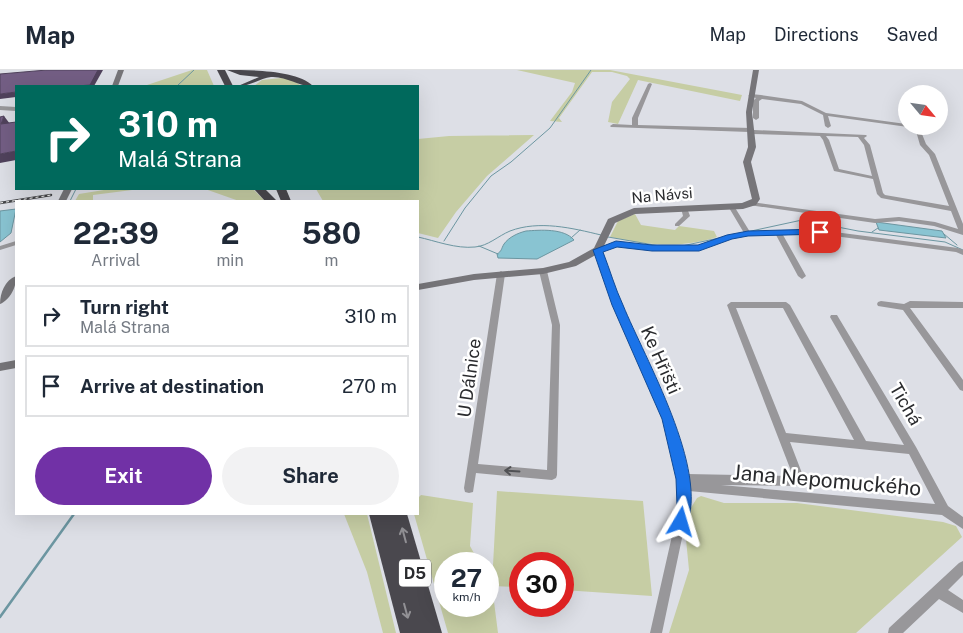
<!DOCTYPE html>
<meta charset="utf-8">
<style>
body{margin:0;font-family:"Public Sans",sans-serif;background:#f2f2f3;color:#1f2937;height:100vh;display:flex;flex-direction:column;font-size:19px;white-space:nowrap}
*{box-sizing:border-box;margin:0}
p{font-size:16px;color:#747a83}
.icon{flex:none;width:28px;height:28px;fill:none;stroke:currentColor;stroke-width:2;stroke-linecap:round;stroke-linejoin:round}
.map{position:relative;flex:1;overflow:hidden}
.side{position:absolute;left:15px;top:130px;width:404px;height:315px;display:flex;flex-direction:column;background:#fff;border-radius:0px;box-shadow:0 5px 20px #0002}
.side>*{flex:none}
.guide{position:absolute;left:15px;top:15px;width:404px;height:105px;border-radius:0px;box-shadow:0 5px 20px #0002;background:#00695c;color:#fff;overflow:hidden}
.needle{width:32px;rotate:119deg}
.controls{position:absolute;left:898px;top:15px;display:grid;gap:10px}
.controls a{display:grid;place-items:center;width:50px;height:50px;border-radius:50%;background:#fff;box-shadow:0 5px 20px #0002;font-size:25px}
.speed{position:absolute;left:434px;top:482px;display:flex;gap:10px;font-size:25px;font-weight:700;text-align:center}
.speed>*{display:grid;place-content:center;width:65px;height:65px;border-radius:50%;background:#fff;box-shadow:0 5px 20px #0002;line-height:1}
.speed small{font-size:12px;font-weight:400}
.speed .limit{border:8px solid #d22;background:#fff;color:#111}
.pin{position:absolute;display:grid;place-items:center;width:42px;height:42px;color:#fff;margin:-21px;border-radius:10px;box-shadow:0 2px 8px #0006}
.me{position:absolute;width:55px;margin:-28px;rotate:7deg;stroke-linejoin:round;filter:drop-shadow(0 0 4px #0008)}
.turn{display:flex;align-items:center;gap:18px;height:105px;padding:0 20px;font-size:22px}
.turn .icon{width:65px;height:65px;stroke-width:2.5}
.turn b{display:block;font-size:35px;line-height:42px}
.eta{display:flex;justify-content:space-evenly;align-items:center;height:85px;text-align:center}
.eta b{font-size:30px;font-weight:700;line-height:35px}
.cta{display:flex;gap:10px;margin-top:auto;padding:10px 20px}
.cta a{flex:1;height:58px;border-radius:30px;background:#7131a6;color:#fff;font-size:20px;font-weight:700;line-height:58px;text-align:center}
.cta a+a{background:#f2f2f3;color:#1f2937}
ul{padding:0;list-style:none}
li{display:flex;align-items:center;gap:15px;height:62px;margin:0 10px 8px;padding:0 10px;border:2px solid #e0e1e3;border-radius:0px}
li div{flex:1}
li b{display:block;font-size:19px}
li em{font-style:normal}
header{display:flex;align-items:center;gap:30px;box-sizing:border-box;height:70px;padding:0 25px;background:#fff;border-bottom:1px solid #e0e1e3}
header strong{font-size:24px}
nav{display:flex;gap:28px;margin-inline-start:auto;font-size:18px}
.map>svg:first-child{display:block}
.green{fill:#c6cda4}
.water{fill:#89c4d2;stroke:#6c96a1}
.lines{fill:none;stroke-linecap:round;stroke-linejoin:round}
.stream-far1{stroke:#6c96a1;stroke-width:1}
.stream{stroke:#6c96a1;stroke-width:2.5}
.street{fill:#98979a;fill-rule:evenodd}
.secondary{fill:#767579;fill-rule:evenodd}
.highway{fill:#4a484e;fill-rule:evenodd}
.rail-casing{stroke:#434447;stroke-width:2.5}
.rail{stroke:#fff;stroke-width:1;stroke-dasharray:3;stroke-linecap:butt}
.shaded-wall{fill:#50425c}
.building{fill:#735e84;stroke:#50425c}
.oneway{stroke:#505154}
.oneway2{stroke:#929195}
.route{fill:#1a73e8;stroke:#114b97}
.labels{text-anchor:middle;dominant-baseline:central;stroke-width:5;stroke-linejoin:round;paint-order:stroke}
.far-street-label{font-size:15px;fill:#2a2b2e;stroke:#fff}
.shield{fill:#fff;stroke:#6a6b6d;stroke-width:1}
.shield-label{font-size:16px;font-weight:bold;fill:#2a2b2e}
.street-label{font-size:18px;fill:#2a2b2e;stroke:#fff}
.near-street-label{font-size:21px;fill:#2a2b2e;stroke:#fff}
</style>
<header>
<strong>Map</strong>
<nav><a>Map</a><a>Directions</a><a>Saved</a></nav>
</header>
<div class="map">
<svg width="963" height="563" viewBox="0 0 963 563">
<rect width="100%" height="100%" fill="#dddfe6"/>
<!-- green -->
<g class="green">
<path d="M192,0H207L214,16H144Z"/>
<path d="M517,0H610L742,25L740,31L638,10L618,54L608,52L612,32L630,9L627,6L612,2H592L559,48L562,52L550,51L572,22L575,13Z"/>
<path d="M281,8L290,9L302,16H254L262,10Z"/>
<path d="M534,65L487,106L456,142L438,168L418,163V131H323L316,119H418V69L449,66Z"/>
<path d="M110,119H140L93,125V131H75L79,124Z"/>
<path d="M205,119H253L265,131H239Z"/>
<path d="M635,144L641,155L675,160L679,156L714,161L717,167C678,179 649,175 610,167L618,151Z"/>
<path d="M497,421L643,431L652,526L563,520L562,494H520V517L492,516L498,563H448L414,444H418V428L421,425L473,433L470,476L480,494H445V536H488V508L492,514Z"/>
<path d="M701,426L724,433H797L943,452L956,456L962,467L856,563H669L689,500L684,449L697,428Z"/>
<path d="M344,444H367L396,563H383L367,502Z"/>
</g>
<!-- water -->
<g class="water">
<path d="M16,139L11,163L0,172V141Z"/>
<path d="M876,152L942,161L946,168L879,160Z"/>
<path d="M526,161C540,160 564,158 574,170L537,189L498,188L497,184C502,181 501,179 504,174C509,167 518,163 526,161Z"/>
</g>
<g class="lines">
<!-- stream-far1 -->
<g class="stream-far1">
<path d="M177,16L194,0"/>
<path d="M70,131L76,119"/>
<path d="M872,162L878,158"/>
<path d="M944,164L957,175"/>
<path d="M418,167C436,171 456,179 475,177C488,176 498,166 510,161C539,150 572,158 601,165"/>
<path d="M608,167L660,176"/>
<path d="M571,168L580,160"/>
<path d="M444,171L465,138L491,106L511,92L550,58L591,0"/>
<path d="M479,176L498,184"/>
<path d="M682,176L802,150L858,161L945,172L963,180"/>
</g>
<!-- stream -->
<path class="stream" d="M0,547L74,444"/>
<!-- street -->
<g class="street">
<path d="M650,13L652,14L638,48V55L751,58L754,60L866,65L867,66L864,68L870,75L883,123L885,125L949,136L929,85L920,75L916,61L908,57L828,46L831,56L828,58L825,56L823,45L801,34L762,29L759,31V48L756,50L753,48V31L756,28L748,26L751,24L761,25L802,31L826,43L906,54V56H915L920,59L926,74L935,84L963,154V165L934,156L899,151L875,153L749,135L748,134L751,132L875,149L899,147L935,152L958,159L951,141L881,128L877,124L873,109L834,101L823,70L820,66L752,64L749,62L611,57L610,56L613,54L632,55V48L648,14ZM826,66L858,67L864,75L872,106L839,99L829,70Z"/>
<path d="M0,36L16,37V41L0,40Z"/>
<path d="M731,134L734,136L750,162L819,160L958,178L963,180V185L956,182L819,164L783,165L806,206L802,209L798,206L776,165L748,166L731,169L699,180H652L616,176L602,181L621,235L673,349L687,404L793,406L727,235L731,232H786L790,235L866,371L904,375L830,247L831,245H837L916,377L948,436L963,447V459L942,445L689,421V435L662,563H650L679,435L678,409L663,349L613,235L594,180L595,178L616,172L652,176H698L727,165L744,163L728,136ZM736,238H783L854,370L786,363ZM790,372L909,384L935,434L721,415L800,416L804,414L805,411Z"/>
<path d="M684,136L687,138L690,146L679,156H675V154L683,146L681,138Z"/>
<path d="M16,171V175L0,180V176Z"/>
<path d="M540,199H543L547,201L560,255L557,405L556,408L552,410L476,403L473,422L469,423L465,422L464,418L497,204L501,201L505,204L478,394L547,400L552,255L539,201Z"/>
<path d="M881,231L904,234L910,231L963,232V238H910L963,310V321L960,320L903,240L878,236L877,234L878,232Z"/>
<path d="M963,491V505L948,520L963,530V543L939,529L903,563H888L889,558L959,493Z"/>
</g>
<!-- secondary -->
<g class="secondary">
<path d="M118,0H124L118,16H112Z"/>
<path d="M753,0H759L752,42L756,77L751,92L760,129L756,135L743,139L635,144L615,153L601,182L576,196L543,204L474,210L418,220V214L474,204L543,198L569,192L594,178L608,149L634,138L742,133L752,129L743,92L748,77L746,42Z"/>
<path d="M64,119H72L66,131H58Z"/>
<path d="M16,206C17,216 10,230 0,234C0,223 5,210 16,206Z"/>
<path d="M16,290V298L0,301V293Z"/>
</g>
<!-- highway -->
<g class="highway">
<path d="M217,0H225L233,16H225Z"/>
<path d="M227,0C250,0 297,0 313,16C299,17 287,6 271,7C261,8 251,16 238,16L259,7L240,5Z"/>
<path d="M254,119H265L277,131H265Z"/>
<path d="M276,119H286L291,131H281Z"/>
<path d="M369,444H407L442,563H400Z"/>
</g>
<!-- rail casing -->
<g class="rail-casing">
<path id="rail" d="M0,133L51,125"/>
</g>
<!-- rail -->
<use href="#rail" class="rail"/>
</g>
<!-- shaded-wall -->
<g class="shaded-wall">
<path d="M98,0H103L94,16H77Z"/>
<path d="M16,22V27L0,29V24Z"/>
<path d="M4,46L10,54H1Z"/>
<path d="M16,81V90L0,93V84Z"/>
</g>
<!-- building -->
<g class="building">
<path d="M47,0H98L90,15L77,16H16V22L0,24V4Z"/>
<path d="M4,46L1,54L16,52V81L0,84V47Z"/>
</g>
<!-- one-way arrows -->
<defs><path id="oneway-shaft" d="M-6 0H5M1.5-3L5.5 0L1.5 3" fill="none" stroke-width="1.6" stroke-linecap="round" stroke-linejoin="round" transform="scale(1.25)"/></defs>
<use class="oneway" href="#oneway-shaft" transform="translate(512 401) rotate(-176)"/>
<g class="oneway2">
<use href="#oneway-shaft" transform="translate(404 465) rotate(-105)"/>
<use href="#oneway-shaft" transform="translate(406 541) rotate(75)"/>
</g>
<!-- route -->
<path class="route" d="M820,159L823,160V164L748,166L732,169L699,181H652L617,177L603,182C610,200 615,218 623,235C645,289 710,400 686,457L681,459L676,457L674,452L677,435L676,409L662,349L612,235L593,180L616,171L652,175H698L727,165L748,161Z"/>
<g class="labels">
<!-- far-street labels -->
<g class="far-street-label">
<text transform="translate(662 125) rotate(-5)">Na Návsi</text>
</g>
<!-- shield labels -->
<rect class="shield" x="399" y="489.5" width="32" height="27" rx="4"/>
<g class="shield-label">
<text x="415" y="503">D5</text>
</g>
<!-- street labels -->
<g class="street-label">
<text transform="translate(661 290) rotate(66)">Ke Hřišti</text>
<text transform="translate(469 308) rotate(-82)">U Dálnice</text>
<text transform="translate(906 334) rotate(60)">Tichá</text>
</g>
<!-- near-street labels -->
<g class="near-street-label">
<text transform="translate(827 410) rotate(5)">Jana Nepomuckého</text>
</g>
</g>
</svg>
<div class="controls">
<a><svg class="needle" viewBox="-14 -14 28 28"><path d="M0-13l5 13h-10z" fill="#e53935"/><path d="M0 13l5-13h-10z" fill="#747a83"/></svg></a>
</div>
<div class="speed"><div>27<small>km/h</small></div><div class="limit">30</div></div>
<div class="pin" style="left:820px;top:162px;background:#d93025"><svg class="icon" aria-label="arrive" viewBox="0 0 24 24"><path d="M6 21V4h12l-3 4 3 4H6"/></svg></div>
<svg class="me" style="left:681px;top:452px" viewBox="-20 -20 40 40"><path d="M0-17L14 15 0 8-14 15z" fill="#1a73e8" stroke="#fff" stroke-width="4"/></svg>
<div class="guide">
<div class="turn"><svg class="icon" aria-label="right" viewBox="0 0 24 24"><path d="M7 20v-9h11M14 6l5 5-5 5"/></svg><div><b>310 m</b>Malá Strana</div></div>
</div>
<section class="side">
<div class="eta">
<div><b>22:39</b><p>Arrival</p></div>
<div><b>2</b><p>min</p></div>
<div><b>580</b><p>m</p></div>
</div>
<ul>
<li><svg class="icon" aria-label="right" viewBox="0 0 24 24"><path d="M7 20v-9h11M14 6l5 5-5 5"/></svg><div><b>Turn right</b><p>Malá Strana</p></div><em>310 m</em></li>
<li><svg class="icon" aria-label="arrive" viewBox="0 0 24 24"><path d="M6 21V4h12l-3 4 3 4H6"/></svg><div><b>Arrive at destination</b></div><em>270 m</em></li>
</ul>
<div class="cta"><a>Exit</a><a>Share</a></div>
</section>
</div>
